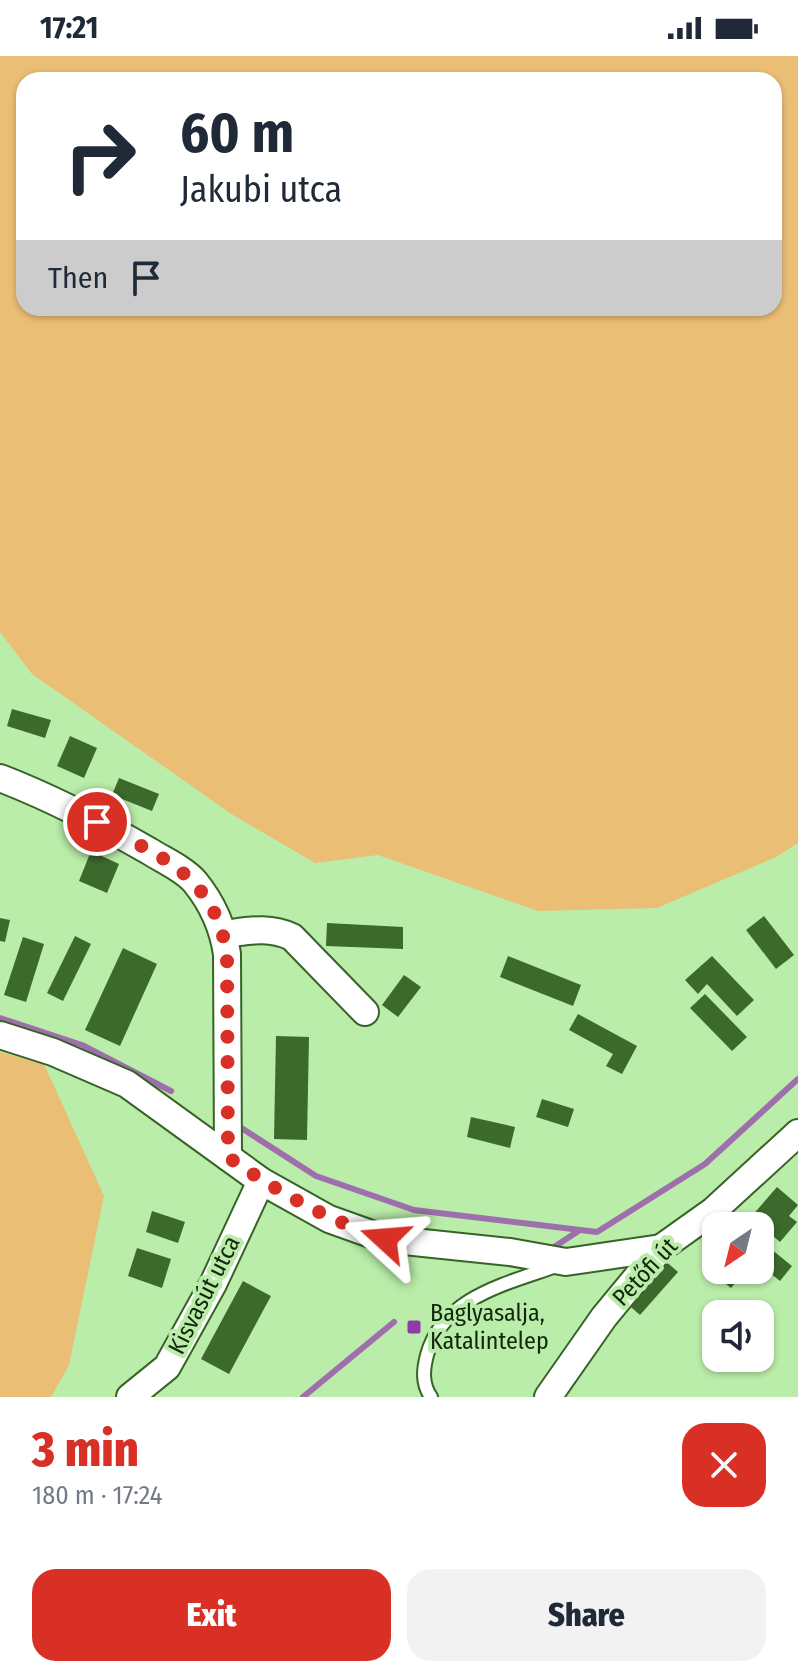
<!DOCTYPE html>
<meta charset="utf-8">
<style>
body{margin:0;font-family:"Fira Sans Condensed",sans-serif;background:#f2f2f3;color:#1f2937;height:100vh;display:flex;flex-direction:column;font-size:30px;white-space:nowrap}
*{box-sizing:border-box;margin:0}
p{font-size:26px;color:#747a83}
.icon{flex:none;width:44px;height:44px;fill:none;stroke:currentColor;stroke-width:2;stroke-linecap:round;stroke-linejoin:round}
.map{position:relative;height:1341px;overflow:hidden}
.details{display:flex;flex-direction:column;background:#fff;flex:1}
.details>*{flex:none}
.guide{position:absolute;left:16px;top:16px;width:766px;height:244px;border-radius:24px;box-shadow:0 2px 6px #0004;background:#fff;color:#1f2937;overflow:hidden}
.needle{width:52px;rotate:215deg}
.tools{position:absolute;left:702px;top:1156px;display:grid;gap:16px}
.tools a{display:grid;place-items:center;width:72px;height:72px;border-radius:16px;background:#fff;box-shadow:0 2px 6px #0004;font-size:40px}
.pin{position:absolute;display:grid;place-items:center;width:68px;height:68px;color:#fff;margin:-34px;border:4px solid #fff;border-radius:50%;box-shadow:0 2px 8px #0007}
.me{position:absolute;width:88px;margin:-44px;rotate:289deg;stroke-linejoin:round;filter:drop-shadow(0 0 6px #0008)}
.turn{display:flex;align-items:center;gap:28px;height:168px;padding:0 32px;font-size:36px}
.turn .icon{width:104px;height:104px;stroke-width:2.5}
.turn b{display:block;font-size:56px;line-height:68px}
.then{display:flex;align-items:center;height:76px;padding:0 32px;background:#0003;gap:16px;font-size:30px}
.round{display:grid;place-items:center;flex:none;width:84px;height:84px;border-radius:24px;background:#f2f2f3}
.summary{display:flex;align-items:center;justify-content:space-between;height:136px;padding:0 32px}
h1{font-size:48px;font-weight:800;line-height:60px;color:#d93025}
.primary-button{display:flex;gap:16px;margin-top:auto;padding:16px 32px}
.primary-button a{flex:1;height:92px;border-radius:24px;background:#d93025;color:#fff;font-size:32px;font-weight:800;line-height:92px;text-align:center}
.primary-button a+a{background:#f2f2f3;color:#1f2937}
.status{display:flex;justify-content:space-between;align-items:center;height:56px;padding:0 40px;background:#fff;direction:ltr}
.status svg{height:22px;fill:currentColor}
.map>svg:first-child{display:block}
.green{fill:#ebbe75;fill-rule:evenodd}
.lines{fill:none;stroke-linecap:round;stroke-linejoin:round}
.stream{stroke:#9f6fad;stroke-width:6}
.building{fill:#3c6a2c}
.lane-casing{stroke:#366426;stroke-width:16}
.street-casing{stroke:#366426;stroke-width:30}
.lane{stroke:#fff;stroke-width:12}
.street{stroke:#fff;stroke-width:26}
.route{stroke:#d93025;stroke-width:14;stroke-dasharray:0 25.2}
.poi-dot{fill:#913ba9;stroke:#baeda9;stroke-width:3}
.labels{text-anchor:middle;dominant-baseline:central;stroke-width:8;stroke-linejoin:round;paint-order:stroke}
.street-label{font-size:24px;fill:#12260c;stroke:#baeda9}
.poi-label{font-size:24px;fill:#12260c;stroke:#baeda9;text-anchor:start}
</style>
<div class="status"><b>17:21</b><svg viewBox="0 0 49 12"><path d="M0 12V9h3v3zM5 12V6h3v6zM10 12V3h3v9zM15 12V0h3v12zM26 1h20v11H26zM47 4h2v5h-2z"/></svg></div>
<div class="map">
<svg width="798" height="1341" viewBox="0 0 798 1341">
<rect width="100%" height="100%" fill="#baeda9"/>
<!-- green -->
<g class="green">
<path d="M0,0H798V787L776,801L657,852L538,855L378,799L315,807L233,759L32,618L0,576ZM24,24H774V252H24Z"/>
<path d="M0,996L44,1008L104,1140L69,1309L51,1341H0Z"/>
</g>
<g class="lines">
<!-- stream -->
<g class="stream">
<path d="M0,962L82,989L171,1035"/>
<path d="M243,1073L316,1120L414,1154L597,1176L705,1108L798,1023"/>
<path d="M551,1193L580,1174"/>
<path d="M303,1341L394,1266"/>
</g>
</g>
<!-- building -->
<g class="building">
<path d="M12,653L51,664L45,682L7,670Z"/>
<path d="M70,680L97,692L84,722L57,710Z"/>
<path d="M119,722L159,738L152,755L112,739Z"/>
<path d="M91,795L119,808L107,837L79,825Z"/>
<path d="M764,860L794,899L776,913L746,874Z"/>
<path d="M0,862L10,864L5,886L0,885Z"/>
<path d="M327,867L403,871V893L326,890Z"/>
<path d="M75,880L91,888L63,945L47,937Z"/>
<path d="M23,881L44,888L26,946L4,939Z"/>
<path d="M123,892L157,908L120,990L85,974Z"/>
<path d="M508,900L581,929L573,950L500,921Z"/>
<path d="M712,900L754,944L737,960L707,928L698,938L685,924Z"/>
<path d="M404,919L421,931L398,961L382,949Z"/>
<path d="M705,938L747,981L732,995L690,952Z"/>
<path d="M578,958L637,990L622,1018L606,1010L613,998L569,974Z"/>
<path d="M276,980L309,981L307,1084L274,1083Z"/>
<path d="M542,1043L574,1053L568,1071L536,1061Z"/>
<path d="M471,1061L515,1071L510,1092L467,1081Z"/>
<path d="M777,1131L798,1149L789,1160L797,1166L780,1186L751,1161Z"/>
<path d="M152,1155L185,1166L178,1187L146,1176Z"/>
<path d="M760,1184L792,1210L780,1225L760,1209Z"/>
<path d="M137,1192L171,1203L162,1232L128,1220Z"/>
<path d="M716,1201V1214H746L731,1232L706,1212Z"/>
<path d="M662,1202L678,1216L640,1259L624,1245Z"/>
<path d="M243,1225L271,1240L229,1318L201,1303Z"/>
</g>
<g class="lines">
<!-- lane casing -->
<g class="lane-casing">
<path id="lane" d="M431,1341C422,1328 423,1314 427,1299C443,1241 506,1228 556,1210"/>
</g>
<!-- street casing -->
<g class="street-casing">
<g id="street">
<path d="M0,722C52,742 100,767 149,795C163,804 184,813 195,826C212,847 223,871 227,898L228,1101"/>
<path d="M224,878C248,875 269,870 292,881L365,956"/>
<path d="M0,979L53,996L127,1028L261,1125L329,1163L385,1183L510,1196L566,1206L661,1192"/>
<path d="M130,1341L167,1311L213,1228L261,1125"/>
<path d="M548,1341L604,1261L661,1192L713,1155L798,1077"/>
</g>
</g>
<!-- lane -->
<use href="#lane" class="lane"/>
<!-- street -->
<use href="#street" class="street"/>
</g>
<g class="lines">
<!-- route -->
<path class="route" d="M97,766C161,802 213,817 227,898L228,1101C279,1137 326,1163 385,1183"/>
</g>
<!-- markers -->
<rect class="poi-dot" x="406" y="1263" width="16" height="16" rx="4"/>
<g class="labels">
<!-- street labels -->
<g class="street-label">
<text transform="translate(645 1216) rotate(-47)">Petőfi út</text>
<text transform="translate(204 1239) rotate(-63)">Kisvasút utca</text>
</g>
<!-- poi labels -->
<g class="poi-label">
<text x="430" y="1257">Baglyasalja,<tspan x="430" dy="28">Katalintelep</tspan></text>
</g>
</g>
</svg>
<div class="tools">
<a><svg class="needle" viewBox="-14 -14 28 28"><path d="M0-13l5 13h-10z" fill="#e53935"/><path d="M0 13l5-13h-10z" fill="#747a83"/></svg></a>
<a><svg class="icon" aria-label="sound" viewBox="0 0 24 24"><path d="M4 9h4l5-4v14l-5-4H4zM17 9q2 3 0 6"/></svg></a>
</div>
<div class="pin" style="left:97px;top:766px;background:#d93025"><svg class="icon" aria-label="arrive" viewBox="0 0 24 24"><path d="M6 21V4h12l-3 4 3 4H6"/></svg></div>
<svg class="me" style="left:385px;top:1183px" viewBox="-20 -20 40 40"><path d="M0-17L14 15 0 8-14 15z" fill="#d93025" stroke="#fff" stroke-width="4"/></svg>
<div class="guide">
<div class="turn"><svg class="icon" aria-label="right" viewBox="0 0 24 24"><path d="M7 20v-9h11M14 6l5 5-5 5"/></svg><div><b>60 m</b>Jakubi utca</div></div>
<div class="then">Then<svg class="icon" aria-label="arrive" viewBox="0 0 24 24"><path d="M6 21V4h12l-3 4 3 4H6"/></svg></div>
</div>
</div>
<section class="details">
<div class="summary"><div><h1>3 min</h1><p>180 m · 17:24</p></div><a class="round" style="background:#d93025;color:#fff"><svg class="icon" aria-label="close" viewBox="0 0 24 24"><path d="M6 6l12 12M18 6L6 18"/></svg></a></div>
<div class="primary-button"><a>Exit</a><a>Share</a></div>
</section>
